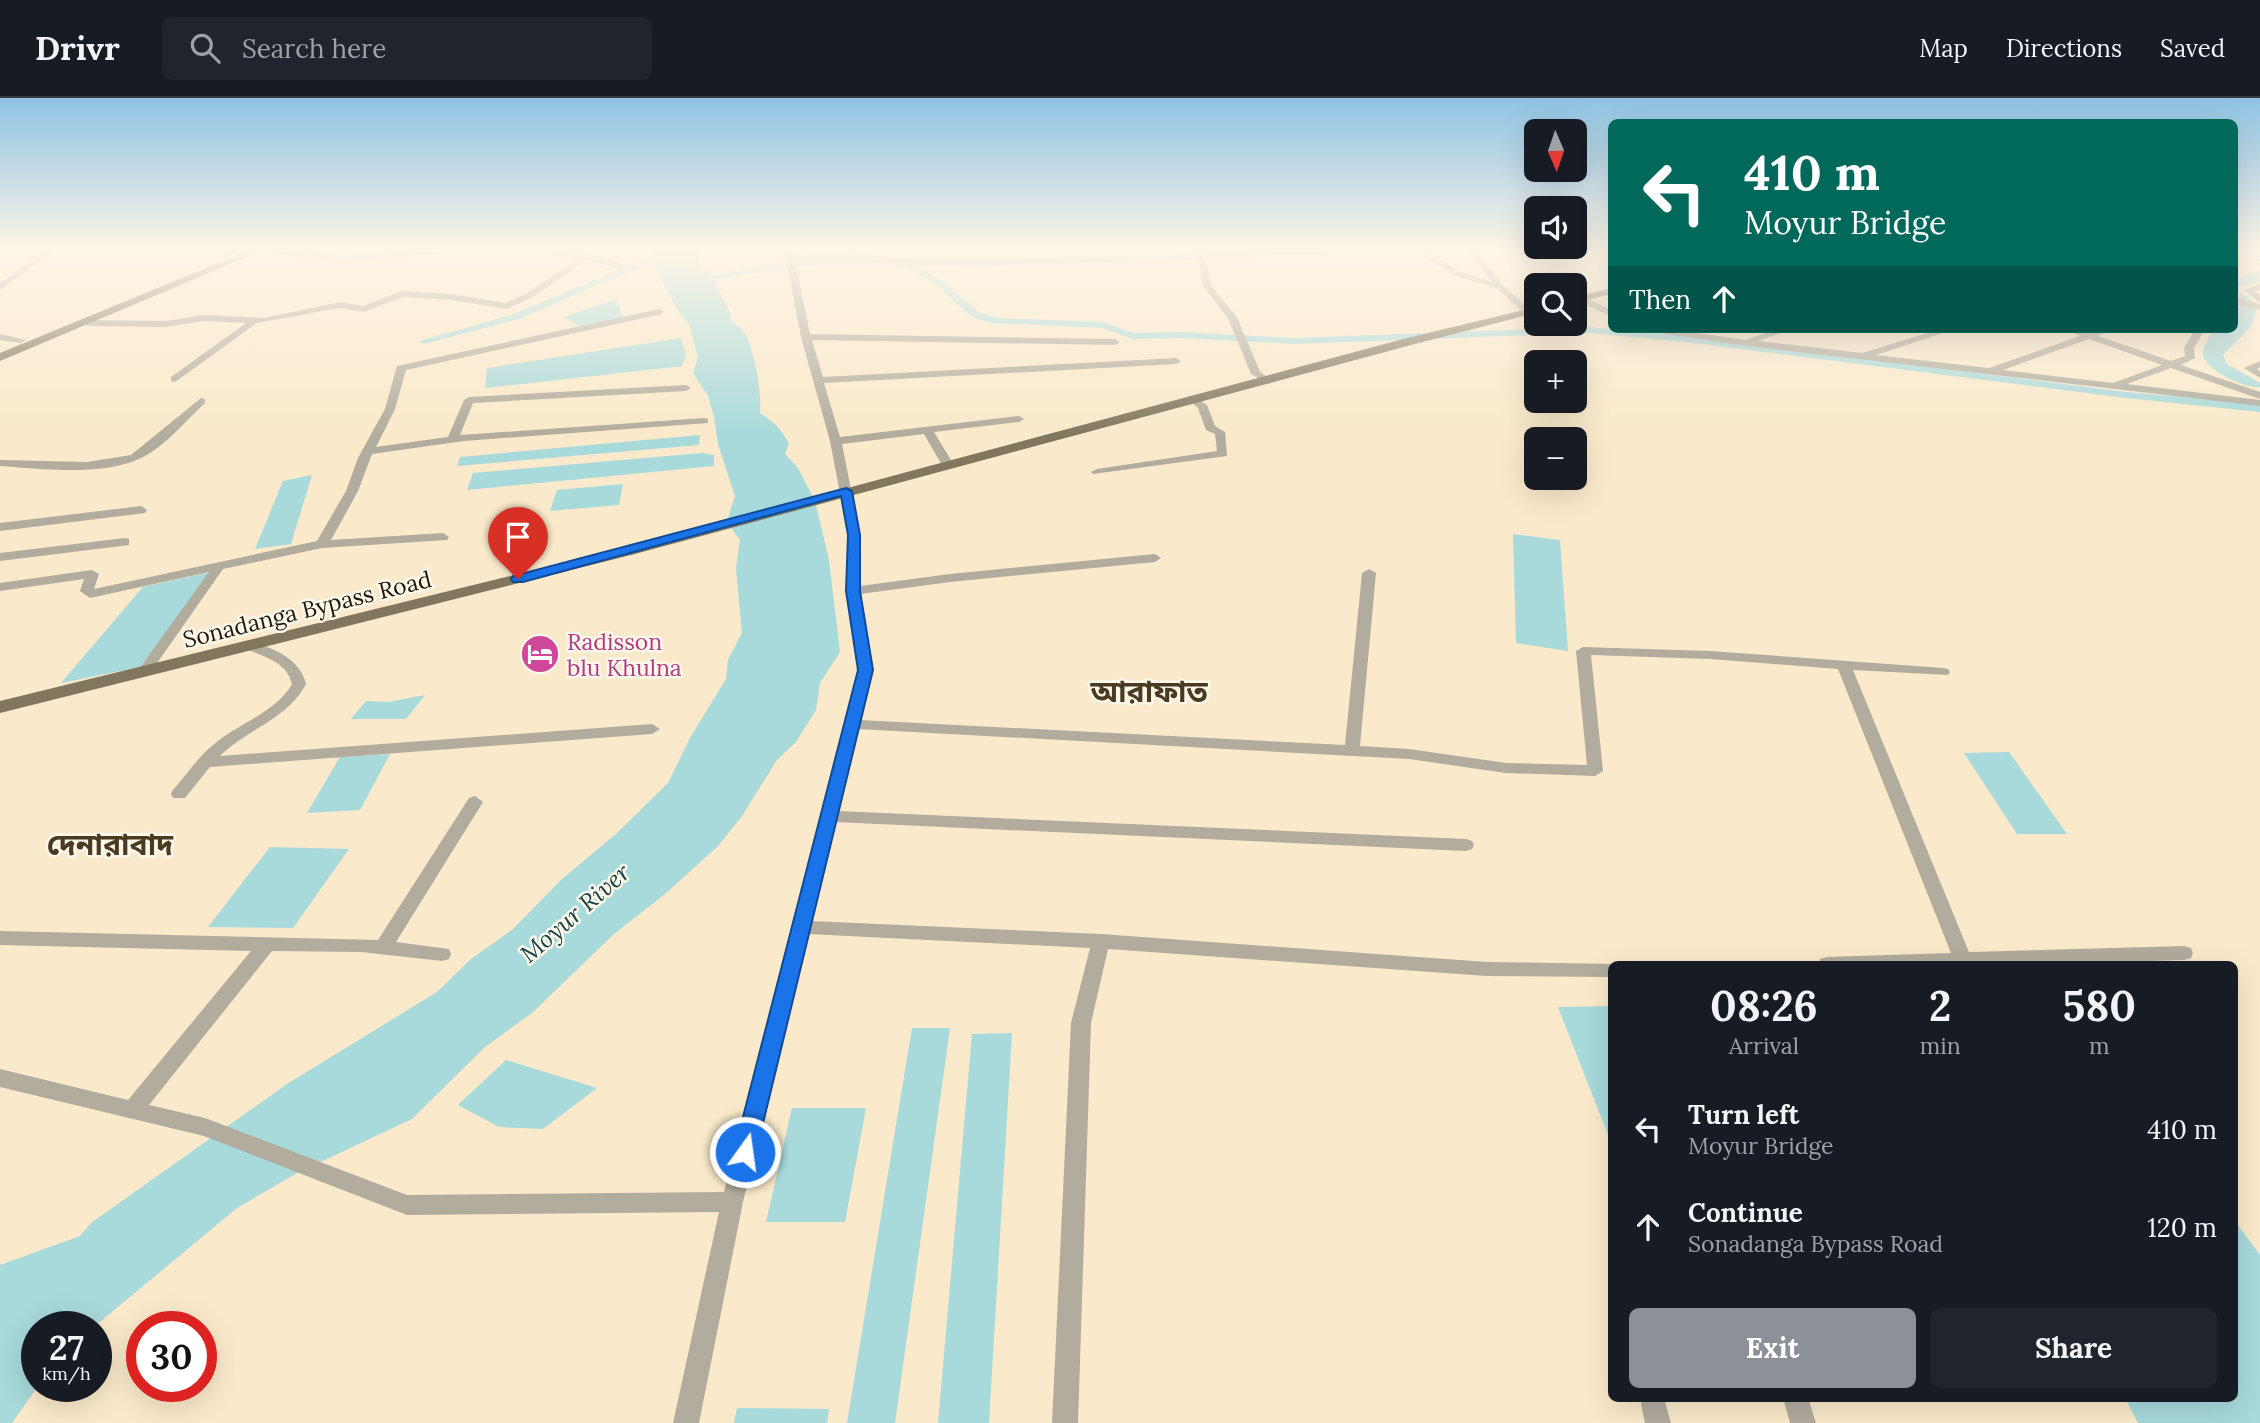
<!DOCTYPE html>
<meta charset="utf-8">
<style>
body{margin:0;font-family:Lora,"Noto Sans Bengali",serif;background:#20242c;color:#f1f3f6;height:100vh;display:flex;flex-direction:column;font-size:26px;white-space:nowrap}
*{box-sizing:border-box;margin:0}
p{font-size:23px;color:#9ea1a6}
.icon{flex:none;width:38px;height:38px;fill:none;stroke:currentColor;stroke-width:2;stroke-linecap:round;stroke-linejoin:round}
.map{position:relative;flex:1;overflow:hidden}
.sheet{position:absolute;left:1608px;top:863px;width:630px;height:441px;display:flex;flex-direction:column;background:#171b24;border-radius:10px;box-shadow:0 7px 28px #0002}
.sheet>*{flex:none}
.banner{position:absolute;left:1608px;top:21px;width:630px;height:214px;border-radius:10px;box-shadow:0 7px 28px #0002;background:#00695c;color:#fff;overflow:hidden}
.needle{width:46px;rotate:178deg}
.tools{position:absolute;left:1524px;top:21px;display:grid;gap:14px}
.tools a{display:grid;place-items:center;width:63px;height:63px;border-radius:10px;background:#171b24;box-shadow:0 7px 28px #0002;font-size:35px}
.speed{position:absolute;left:21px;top:1213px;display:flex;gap:14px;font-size:35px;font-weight:700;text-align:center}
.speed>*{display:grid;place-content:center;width:91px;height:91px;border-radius:50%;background:#171b24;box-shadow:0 7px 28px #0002;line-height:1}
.speed small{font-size:18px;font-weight:400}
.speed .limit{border:10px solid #d22;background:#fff;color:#111}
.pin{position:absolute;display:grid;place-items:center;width:60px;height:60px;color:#fff;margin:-72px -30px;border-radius:50% 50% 50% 0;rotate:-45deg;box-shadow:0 0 7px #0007}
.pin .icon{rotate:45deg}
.me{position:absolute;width:77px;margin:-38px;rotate:14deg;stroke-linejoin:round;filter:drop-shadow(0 0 5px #0008)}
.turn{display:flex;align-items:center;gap:24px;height:147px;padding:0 21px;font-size:32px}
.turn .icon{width:91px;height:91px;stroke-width:2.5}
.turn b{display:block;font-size:49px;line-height:60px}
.then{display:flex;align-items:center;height:66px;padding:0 21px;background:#0003;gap:14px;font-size:26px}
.eta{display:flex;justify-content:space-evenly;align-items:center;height:119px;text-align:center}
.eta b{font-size:42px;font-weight:800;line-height:49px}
.cta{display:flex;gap:14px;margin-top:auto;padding:14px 21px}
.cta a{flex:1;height:80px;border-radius:10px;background:#8c9099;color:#fff;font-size:28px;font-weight:800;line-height:80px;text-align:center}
.cta a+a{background:#20242c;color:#f1f3f6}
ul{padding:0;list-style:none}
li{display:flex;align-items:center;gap:21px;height:98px;padding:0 21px}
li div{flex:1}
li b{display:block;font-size:26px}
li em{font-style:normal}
header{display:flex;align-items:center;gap:42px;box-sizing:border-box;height:98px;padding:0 35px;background:#171b24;border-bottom:2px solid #363941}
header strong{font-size:33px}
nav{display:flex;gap:38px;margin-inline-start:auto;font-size:24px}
.search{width:490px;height:63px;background:#20242c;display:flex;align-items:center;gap:18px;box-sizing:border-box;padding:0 24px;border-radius:10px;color:#9ea1a6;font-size:26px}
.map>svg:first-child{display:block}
.water{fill:#a8d9db}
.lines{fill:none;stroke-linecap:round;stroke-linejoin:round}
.canal{fill:#a8d9db;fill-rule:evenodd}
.minor{fill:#b1ac9e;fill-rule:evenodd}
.major{fill:#80775e;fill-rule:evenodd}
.route{fill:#1a73e8;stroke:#114b97;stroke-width:2}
.labels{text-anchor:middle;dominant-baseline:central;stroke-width:5;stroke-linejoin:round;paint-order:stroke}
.street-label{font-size:23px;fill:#1e180d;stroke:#fef8eb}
.hotel-label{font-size:23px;fill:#b23c85;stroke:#fef8eb;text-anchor:start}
.water-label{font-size:24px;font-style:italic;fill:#194548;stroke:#fef8eb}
.district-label{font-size:30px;font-weight:bold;fill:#493b20;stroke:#fef8eb}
</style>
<header>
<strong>Drivr</strong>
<div class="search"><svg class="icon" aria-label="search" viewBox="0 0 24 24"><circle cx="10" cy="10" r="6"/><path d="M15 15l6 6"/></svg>Search here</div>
<nav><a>Map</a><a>Directions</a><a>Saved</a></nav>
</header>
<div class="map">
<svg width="2260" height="1325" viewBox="0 0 2260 1325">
<rect width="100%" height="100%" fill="#fae9ca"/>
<!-- water -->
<g class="water">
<path d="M701,151L697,163L701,172L713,176C716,195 729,204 731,223C736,227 745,233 747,239C755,259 762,295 760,315C773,323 782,332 789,346L785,356L798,370L815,403L829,462L840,554L820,585L816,612L796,644L777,662L742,718L718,748L665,796L614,836L532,915L485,949L412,1021L297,1075L237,1110L95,1228H37L38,1288L12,1325H0V1167L80,1138L91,1125L287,986L437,894L471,861L513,831L562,781L616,736L668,685L690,640L726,581L728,562L742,535L736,470L740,442L727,424L735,398L718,346L714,318L708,298L693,275L698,260L690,228L678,213L663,184L650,152Z"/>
<path d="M2260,172V184L2235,190C2240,195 2255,201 2256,209C2258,228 2235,244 2223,257L2227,266L2260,285V289C2246,291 2205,272 2203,257C2202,249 2211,236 2215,231H2235V182Z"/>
<path d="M616,201L623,219L580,228L563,219Z"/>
<path d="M681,240L686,256L682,268L485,290L487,270Z"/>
<path d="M700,337L699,347L457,368L460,359Z"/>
<path d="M702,355L714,357V368L467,392L473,375Z"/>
<path d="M312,377L291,446L255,451L283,383Z"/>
<path d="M623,386L619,407L550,413L557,392Z"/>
<path d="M1513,436L1560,442L1568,553L1516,545Z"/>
<path d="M215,473L140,569L61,585L143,489Z"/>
<path d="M425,597L406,621H351L366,603L388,604Z"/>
<path d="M2009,654L2067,736H2017L1964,655Z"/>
<path d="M390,656L360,712L307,715L340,659Z"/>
<path d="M270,749L349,751L293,830L208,829Z"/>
<path d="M1612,908V1047L1558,909Z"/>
<path d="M912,930H950L895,1325H847Z"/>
<path d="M1012,935L989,1325H938L972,936Z"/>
<path d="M506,962L597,990L543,1031L499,1029L458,1007Z"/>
<path d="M792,1010H866L845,1124H766Z"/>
<path d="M2235,1123L2260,1157V1325H2138L2125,1300H2235Z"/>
<path d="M737,1310L829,1311L827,1325H734Z"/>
</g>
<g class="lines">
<!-- canal -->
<g class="canal">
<path d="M668,151H681L519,221L424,246L419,243L511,217Z"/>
<path d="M878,159L916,168L938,180L980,215L997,220L1103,224L1133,235L1182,234L1294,240L1589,229L1685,238L2126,294L2260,306V314L2126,300L1685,244L1589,235L1294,246L1182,240L1132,241L1102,230L992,225L972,219L932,184L910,172L878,165L797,168L691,185L686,182L797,162Z"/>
</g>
<!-- minor -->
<g class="minor">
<path d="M47,151H56L0,192V185Z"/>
<path d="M161,151H227L242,154L238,157L165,154Z"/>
<path d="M276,151L340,157L480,151L476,154L340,163L260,155L256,152Z"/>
<path d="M513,151C545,151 597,152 625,168L621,171L586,162L533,199L507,211L451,202L403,199L364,214L340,210L257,225L175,284L171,283V279L246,225L203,223L166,229L88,228L83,225L88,222L166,223L203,217L264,220L340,204L363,208L402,193L451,196L506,205L527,195L578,161Z"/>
<path d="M784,151H792L794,157L853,155L905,161L989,162L1197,156L1196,151H1204L1205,155L1412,151L1408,154L1206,160L1211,188L1237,219L1260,274L1273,283L1268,286L1251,276L1228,220L1203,188L1198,161L989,168L905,167L853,161L795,162L810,236L1115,241L1120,244L1115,247L812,242L823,279L1176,260L1181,263L1176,266L824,285L840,339L1019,318L1024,321L1019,324L934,334L954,367L948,370L942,367L924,336L842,346L860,437V488L950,476L1155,456L1161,460L1155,464L950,484L860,496L872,572L860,622L1345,647L1362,475L1369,471L1376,475L1360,648L1409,651L1506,665L1587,667L1576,553L1583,549L1710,553L1943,570L1948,571L1950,574L1948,577L1853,572L1969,854L2184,848L2191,850L2193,855L2191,860L2184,862L2053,866H1818L1820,861L1827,859L1951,855L1838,571L1710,561L1591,557L1603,673L1595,678L1506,675L1409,661L858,631L838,713L1466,741L1472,743L1474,747L1472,751L1466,753L835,724L811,823L1101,836L1487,864L1617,866H1612V879L1487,878L1108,851L1091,925L1078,1325H1052L1071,925L1090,850L808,836L743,1104L699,1325H673L719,1114L407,1117L204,1038L0,989V971L128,1002L251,853L0,847V833L378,842L469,700L475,698L483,704L396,844L449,851L451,856L449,861L442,863L361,854L272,853L149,1007L205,1020L407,1097L724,1094L858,572L846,493L848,437L830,343L801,239Z"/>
<path d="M1413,151H1423L1459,173L1492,184L1466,151H1474L1505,189L1533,214L1525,216L1497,190L1453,177Z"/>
<path d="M2235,151L2260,157V163L2235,156Z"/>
<path d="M2260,186V192L2255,193L2260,197V205L2244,192Z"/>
<path d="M1578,199H1584L1612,212V219L1578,203Z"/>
<path d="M2235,200L2260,206V212L2235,206Z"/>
<path d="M659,211L662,212V216L406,272L395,311L376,349L448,339L464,302L469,299L686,287L691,290L686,293L473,305L460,337L704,320L708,321V325L464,343L372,356L358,393L331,442L443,435L449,439L447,442L322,450L223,471L148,578H138L136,575L209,474L90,500L80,493L84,481L0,493V485L92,472L99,476L94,491L317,443L346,393L358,360L385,311L397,268Z"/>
<path d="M1646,231H1671L1745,242L1778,231H1793L1758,243L1862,255L1940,231H1955L1876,257L1989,270L2080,238L2064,231C2073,231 2081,235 2089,235C2096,235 2104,231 2113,231L2098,238L2171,263L2185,258L2184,250L2195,231H2205L2194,250L2195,260L2181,267L2260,294V301L2171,270L2127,286L2260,302V308L1747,248L1651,234ZM2089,241L2162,267L2113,285L2003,272Z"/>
<path d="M0,236L26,242L21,245L0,242Z"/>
<path d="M2260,263V269L2257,271L2260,273V280L2244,270Z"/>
<path d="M1193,298L1207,307L1215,328L1225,334L1227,358L1093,376L1091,374L1097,371L1217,353L1215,336L1206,332L1198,310L1188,301Z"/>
<path d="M201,300L205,301V305C185,323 164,350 139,361C101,378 41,371 0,368V362L87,364L131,357Z"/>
<path d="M141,408L147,412L145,415L0,433V425Z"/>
<path d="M125,440L129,441V447L0,463V455Z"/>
<path d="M251,544C274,550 300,561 306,586C288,621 247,631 220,658L652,626L660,631L652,636L210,669L185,700H173L171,696L173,692C188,675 200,656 218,643C242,624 277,613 292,586C287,564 265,559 246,551L244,548L246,545Z"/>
<path d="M1644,1300H1664L1671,1325H1645L1641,1306Z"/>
<path d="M1783,1300H1808L1816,1325H1790Z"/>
</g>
<!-- major -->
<g class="major">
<path d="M252,151H266L0,263V255Z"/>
<path d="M1612,190V196L1575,205V199Z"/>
<path d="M1536,209V215L1411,247L631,457L0,615V603L620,451L1403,241Z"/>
</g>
</g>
<!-- sky -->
<linearGradient id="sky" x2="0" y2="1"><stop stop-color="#8ec3e3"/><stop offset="0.45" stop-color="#fdf5e7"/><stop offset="1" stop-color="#fdf5e7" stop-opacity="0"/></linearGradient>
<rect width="2260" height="337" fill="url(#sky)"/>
<!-- route -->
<path class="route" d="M846,390L852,393L860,437V493L873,572L756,1054L752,1061L745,1064L737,1061L734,1054L858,572L846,493L848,437L841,398L523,484H513L511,481L513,478Z"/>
<!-- icons -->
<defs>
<g id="hotel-disc" transform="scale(2.0125)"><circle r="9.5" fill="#d1479c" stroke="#fef8eb"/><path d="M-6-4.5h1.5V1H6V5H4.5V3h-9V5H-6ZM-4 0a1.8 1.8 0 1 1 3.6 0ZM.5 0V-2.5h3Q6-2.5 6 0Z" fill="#fff"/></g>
</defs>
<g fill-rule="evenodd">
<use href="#hotel-disc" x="540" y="556"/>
</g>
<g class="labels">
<!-- street labels -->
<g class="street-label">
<text transform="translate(307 511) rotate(-14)">Sonadanga Bypass Road</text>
</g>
<!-- hotel labels -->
<g class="hotel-label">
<text x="567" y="543">Radisson<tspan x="567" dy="26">blu Khulna</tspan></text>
</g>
<!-- water labels -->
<g class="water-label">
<text transform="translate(575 815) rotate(-41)">Moyur River</text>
</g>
<!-- district labels -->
<g class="district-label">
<text x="1149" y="593">আরাফাত</text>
<text x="110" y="746">দেনারাবাদ</text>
</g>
</g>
</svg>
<div class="tools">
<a><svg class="needle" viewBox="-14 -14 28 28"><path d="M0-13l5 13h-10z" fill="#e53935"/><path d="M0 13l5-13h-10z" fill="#9ea1a6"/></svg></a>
<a><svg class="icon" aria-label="sound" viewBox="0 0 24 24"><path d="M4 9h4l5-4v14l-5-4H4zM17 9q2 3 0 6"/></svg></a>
<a><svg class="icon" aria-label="search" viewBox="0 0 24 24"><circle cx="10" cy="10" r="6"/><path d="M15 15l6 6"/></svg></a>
<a>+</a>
<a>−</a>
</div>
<div class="speed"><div>27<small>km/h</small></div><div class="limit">30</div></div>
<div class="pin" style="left:518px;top:481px;background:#d93025"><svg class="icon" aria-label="arrive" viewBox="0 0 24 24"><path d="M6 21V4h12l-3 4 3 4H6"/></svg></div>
<svg class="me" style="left:745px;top:1054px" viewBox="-20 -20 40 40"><circle r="17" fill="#1a73e8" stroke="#fff" stroke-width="3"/><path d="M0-11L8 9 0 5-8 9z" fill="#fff"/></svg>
<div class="banner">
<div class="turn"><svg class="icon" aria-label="left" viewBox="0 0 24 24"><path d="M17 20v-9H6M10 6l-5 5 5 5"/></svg><div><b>410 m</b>Moyur Bridge</div></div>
<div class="then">Then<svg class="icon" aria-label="ahead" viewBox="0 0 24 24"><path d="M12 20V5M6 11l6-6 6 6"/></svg></div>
</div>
<section class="sheet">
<div class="eta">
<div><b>08:26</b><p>Arrival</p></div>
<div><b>2</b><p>min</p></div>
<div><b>580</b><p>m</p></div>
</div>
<ul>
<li><svg class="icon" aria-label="left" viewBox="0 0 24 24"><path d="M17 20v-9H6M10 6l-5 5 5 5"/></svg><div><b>Turn left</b><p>Moyur Bridge</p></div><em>410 m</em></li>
<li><svg class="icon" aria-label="ahead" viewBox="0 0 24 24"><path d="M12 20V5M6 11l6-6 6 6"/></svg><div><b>Continue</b><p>Sonadanga Bypass Road</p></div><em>120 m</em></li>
</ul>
<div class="cta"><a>Exit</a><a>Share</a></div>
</section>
</div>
